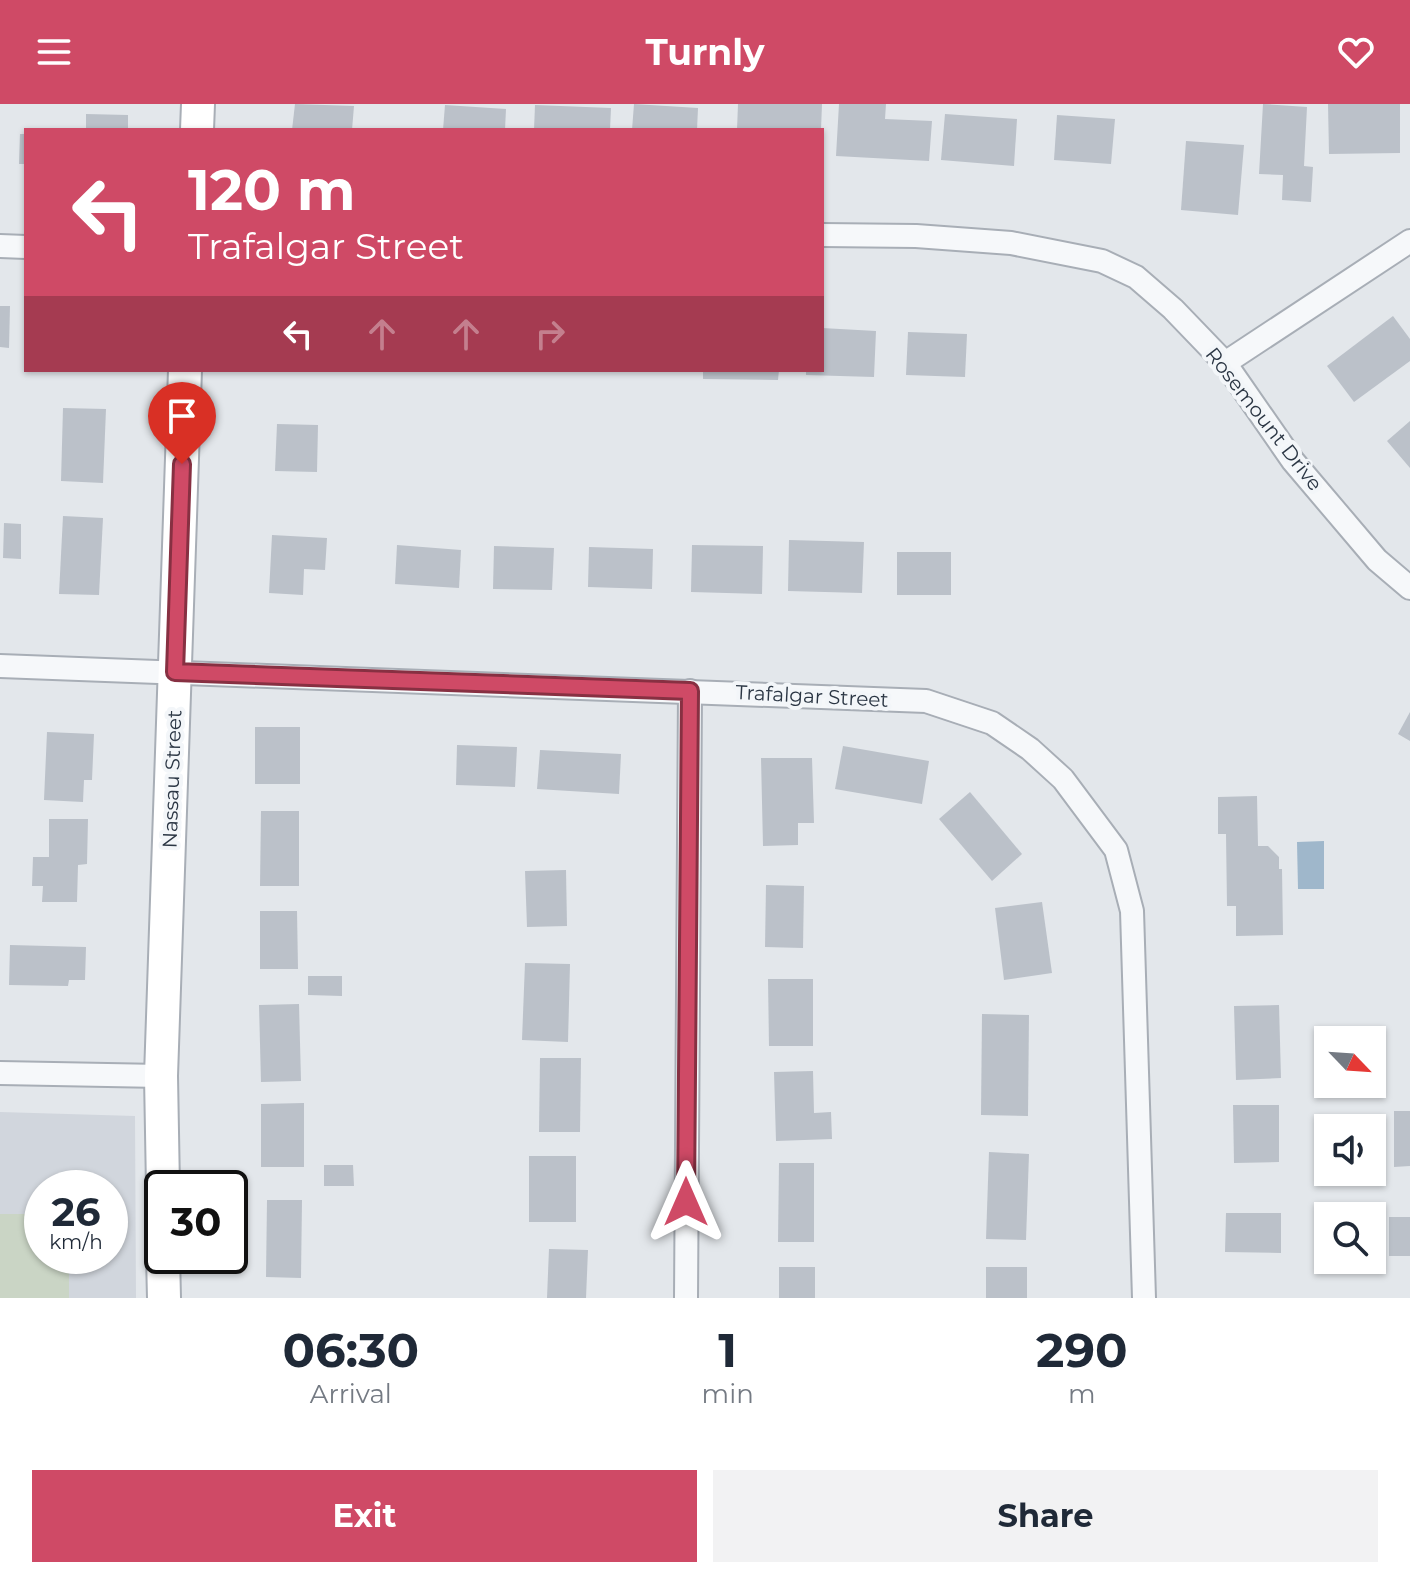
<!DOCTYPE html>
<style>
body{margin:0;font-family:Montserrat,sans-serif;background:#f2f2f3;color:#1f2937;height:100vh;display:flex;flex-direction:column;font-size:30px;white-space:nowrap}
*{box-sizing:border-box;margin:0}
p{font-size:26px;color:#747a83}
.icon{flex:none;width:44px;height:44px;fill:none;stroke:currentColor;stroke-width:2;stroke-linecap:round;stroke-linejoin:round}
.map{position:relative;height:1194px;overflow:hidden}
.details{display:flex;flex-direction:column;background:#fff;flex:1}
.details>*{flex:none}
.banner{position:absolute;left:24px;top:24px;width:800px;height:244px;border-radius:0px;box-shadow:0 2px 6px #0004;background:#cf4a66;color:#fff;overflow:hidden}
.needle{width:52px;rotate:115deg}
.fabs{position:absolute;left:1314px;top:922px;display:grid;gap:16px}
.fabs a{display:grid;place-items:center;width:72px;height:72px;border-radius:0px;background:#fff;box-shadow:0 2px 6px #0004;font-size:40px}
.speed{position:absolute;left:24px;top:1066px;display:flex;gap:16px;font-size:40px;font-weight:700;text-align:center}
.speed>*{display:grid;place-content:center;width:104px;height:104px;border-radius:50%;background:#fff;box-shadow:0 2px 6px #0004;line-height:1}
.speed small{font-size:20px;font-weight:400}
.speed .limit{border:4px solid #111;border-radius:12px;background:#fff;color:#111}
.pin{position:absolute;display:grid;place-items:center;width:68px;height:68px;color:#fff;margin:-82px -34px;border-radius:50% 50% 50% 0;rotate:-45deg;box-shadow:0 0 8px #0007}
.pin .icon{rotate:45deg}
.me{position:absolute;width:88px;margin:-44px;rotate:0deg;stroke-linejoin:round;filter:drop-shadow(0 0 6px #0008)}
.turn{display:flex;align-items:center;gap:28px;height:168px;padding:0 32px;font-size:36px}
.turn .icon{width:104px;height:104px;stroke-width:2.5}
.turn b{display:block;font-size:56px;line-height:68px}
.lanes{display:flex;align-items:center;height:76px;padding:0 32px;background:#0003;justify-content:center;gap:40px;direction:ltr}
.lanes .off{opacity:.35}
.eta{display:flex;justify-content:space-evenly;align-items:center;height:136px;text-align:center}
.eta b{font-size:48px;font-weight:700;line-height:56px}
.primary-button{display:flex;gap:16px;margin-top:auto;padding:16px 32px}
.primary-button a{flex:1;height:92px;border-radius:0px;background:#cf4a66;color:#fff;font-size:32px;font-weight:700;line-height:92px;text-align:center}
.primary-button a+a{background:#f2f2f3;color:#1f2937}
header{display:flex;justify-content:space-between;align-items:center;height:104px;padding:0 32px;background:#cf4a66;color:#fff;font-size:36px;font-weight:700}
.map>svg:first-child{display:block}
.built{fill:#d1d6dd;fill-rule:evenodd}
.green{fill:#cad5c5}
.water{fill:#9fb7cb}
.building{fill:#bbc1c9}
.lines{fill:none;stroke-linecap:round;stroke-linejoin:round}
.street-casing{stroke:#a8aeb6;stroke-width:26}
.secondary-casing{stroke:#a8aeb6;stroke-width:36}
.street{stroke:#f6f8fa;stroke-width:22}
.secondary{stroke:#fff;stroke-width:32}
.route-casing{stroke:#873042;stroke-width:20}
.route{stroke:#cf4a66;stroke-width:14}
.labels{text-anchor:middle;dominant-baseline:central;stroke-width:8;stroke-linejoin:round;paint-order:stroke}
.street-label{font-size:20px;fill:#2b3644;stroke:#f3f6f9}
</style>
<header><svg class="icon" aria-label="menu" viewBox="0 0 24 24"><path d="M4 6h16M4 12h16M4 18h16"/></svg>Turnly<svg class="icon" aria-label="heart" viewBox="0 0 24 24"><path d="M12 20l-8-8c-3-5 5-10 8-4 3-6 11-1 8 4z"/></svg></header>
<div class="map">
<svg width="1410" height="1194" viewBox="0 0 1410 1194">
<rect width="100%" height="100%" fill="#e3e7eb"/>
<!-- built -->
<path class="built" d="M0,1008L135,1012L136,1194H0ZM42,1084H110V1152H42Z"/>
<!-- green -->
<path class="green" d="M0,1110H42V1152H69V1194H0Z"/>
<!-- water -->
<path class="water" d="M1324,737V785H1298L1297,738Z"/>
<!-- building -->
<g class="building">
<path d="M295,0L354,2L352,26H292Z"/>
<path d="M634,0L698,4L697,26H632Z"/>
<path d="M738,0H822L821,26H737Z"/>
<path d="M839,0H886L885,15L932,17L929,57L836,52Z"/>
<path d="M1263,0L1307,3L1304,62L1313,63L1311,98L1282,96L1283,71L1259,70Z"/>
<path d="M1328,0H1400V49L1329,50Z"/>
<path d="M445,1L506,5L505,26H443Z"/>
<path d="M535,1L611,4L610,26H534Z"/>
<path d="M86,10L128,11V26H86Z"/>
<path d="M945,10L1017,15L1014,62L941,56Z"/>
<path d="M1057,11L1115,15L1111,60L1054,56Z"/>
<path d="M20,30H26V60H19Z"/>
<path d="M1186,37L1244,41L1238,111L1181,106Z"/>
<path d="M0,202H10L9,244L0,243Z"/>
<path d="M1393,212L1410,235V257L1354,298L1327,262Z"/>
<path d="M822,224L876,227L874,273L806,271V266H822Z"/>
<path d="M908,228L967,230L965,273L906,271Z"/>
<path d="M703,266H779L778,276L703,275Z"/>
<path d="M63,304L106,305L103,379L61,377Z"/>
<path d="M1410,317V364L1387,337Z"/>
<path d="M277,320L318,321L317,368L275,367Z"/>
<path d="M63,412L103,414L99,491L59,490Z"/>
<path d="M4,419L21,420V455L3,454Z"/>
<path d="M272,431L327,434L325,466L304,465L303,491L269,489Z"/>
<path d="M789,436L864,438L862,489L788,487Z"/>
<path d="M397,441L461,446L459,484L395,480Z"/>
<path d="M692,441L763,442L762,490L691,488Z"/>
<path d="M494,442L554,444L552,486L493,485Z"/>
<path d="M589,443L653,445L652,485L588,483Z"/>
<rect x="897" y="448" width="54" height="43"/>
<path d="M1410,608V637L1398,630Z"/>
<rect x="255" y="623" width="45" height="57"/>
<path d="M47,628L94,630L92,676H84L83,698L44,696Z"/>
<path d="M457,641L517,643L515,683L456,681Z"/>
<path d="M843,642L929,657L922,700L835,685Z"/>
<path d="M540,646L621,650L619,690L537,685Z"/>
<path d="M761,654H812L814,719H798V741L763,742Z"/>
<path d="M970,688L1022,750L992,777L939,715Z"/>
<path d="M1257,692L1258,742H1268L1279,753V765H1282L1283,831L1236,832V802H1227L1226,730H1218V693Z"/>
<path d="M261,707H299V782H260Z"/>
<path d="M49,715H88L87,760L78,761L77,798H42L43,782H32L33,753H49Z"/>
<path d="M566,766L567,822L527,823L525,767Z"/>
<path d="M766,781L804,782L803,844L765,843Z"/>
<path d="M1042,798L1052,869L1004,876L995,804Z"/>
<path d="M260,807H297L298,865H260Z"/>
<path d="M10,841L86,843L85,876H69L68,882L9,881Z"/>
<path d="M525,859L570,860L568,938L522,936Z"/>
<path d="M308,872H342V892L308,891Z"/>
<path d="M768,875H813V942H769Z"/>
<path d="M299,900L301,977L261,978L259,901Z"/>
<path d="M1279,901L1281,974L1236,976L1234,902Z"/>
<path d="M982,910L1029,911L1028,1012L981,1011Z"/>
<path d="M540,954H581L580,1028H539Z"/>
<path d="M813,967L814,1009L831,1008L832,1035L776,1037L774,968Z"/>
<path d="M304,999V1063H261V1000Z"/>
<path d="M1233,1001H1279V1058L1234,1059Z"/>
<path d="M1394,1007H1410V1062L1394,1063Z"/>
<path d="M989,1048L1029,1050L1026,1136L986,1135Z"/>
<rect x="529" y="1052" width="47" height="66"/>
<path d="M779,1059H814V1138H778Z"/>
<path d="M324,1061H353L354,1082H324Z"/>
<path d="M267,1096H302L301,1174L266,1173Z"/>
<path d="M1226,1109H1281V1149L1225,1148Z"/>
<rect x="1389" y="1113" width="21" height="39"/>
<path d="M549,1145L588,1146L586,1194H547Z"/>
<rect x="779" y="1163" width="36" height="31"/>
<rect x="986" y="1163" width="41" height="31"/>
</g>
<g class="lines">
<!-- street casing -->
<g class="street-casing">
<g id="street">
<path d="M822,131L916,132L1011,139L1102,157L1136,173L1173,205L1225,259L1293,357L1377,456L1410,484"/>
<path d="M0,142L26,143"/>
<path d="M1225,259L1410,137"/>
<path d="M0,562L926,597L992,619L1030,645L1063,675L1116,746L1132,807L1144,1194"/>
<path d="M0,969L161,972"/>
<path d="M686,1194L690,587"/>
</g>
</g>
<!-- secondary casing -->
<g class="secondary-casing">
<g id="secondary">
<path d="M197,26L198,0"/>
<path d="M163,1084L161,972L185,266"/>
<path d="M163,1152L164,1194"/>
</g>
</g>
<!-- street -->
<use href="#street" class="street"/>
<!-- secondary -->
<use href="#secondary" class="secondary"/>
</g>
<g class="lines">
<!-- route casing -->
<g class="route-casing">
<path id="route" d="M182,360L175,568L690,587L686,1098"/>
</g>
<!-- route -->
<use href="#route" class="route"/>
</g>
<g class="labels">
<!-- street labels -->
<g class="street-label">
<text transform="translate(1264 315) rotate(52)">Rosemount Drive</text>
<text transform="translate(812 592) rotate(3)">Trafalgar Street</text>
<text transform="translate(172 675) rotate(-88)">Nassau Street</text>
</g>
</g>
</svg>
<div class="fabs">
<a><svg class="needle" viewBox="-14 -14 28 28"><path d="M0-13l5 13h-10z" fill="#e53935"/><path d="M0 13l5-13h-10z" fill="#747a83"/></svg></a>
<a><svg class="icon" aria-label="sound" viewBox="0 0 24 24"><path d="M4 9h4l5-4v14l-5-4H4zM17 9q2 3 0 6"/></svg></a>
<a><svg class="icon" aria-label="search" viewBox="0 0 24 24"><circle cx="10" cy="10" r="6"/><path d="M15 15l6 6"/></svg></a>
</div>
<div class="speed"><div>26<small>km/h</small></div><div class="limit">30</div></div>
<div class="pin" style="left:182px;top:360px;background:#d93025"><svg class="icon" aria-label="arrive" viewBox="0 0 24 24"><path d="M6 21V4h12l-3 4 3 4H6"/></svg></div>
<svg class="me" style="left:686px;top:1098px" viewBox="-20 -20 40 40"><path d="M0-17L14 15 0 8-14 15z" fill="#cf4a66" stroke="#fff" stroke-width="4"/></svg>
<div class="banner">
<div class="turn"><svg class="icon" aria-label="left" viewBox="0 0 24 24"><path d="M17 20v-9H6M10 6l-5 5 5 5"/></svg><div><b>120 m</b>Trafalgar Street</div></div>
<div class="lanes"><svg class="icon" aria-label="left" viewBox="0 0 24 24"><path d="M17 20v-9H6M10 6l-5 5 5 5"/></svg><svg class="icon off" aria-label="ahead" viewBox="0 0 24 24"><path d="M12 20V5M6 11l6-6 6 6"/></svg><svg class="icon off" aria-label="ahead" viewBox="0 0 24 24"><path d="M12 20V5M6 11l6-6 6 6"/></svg><svg class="icon off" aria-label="right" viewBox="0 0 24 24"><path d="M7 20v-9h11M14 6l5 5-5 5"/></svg></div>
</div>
</div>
<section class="details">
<div class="eta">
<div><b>06:30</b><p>Arrival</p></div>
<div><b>1</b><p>min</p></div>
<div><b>290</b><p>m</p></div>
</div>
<div class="primary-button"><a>Exit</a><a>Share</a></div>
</section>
